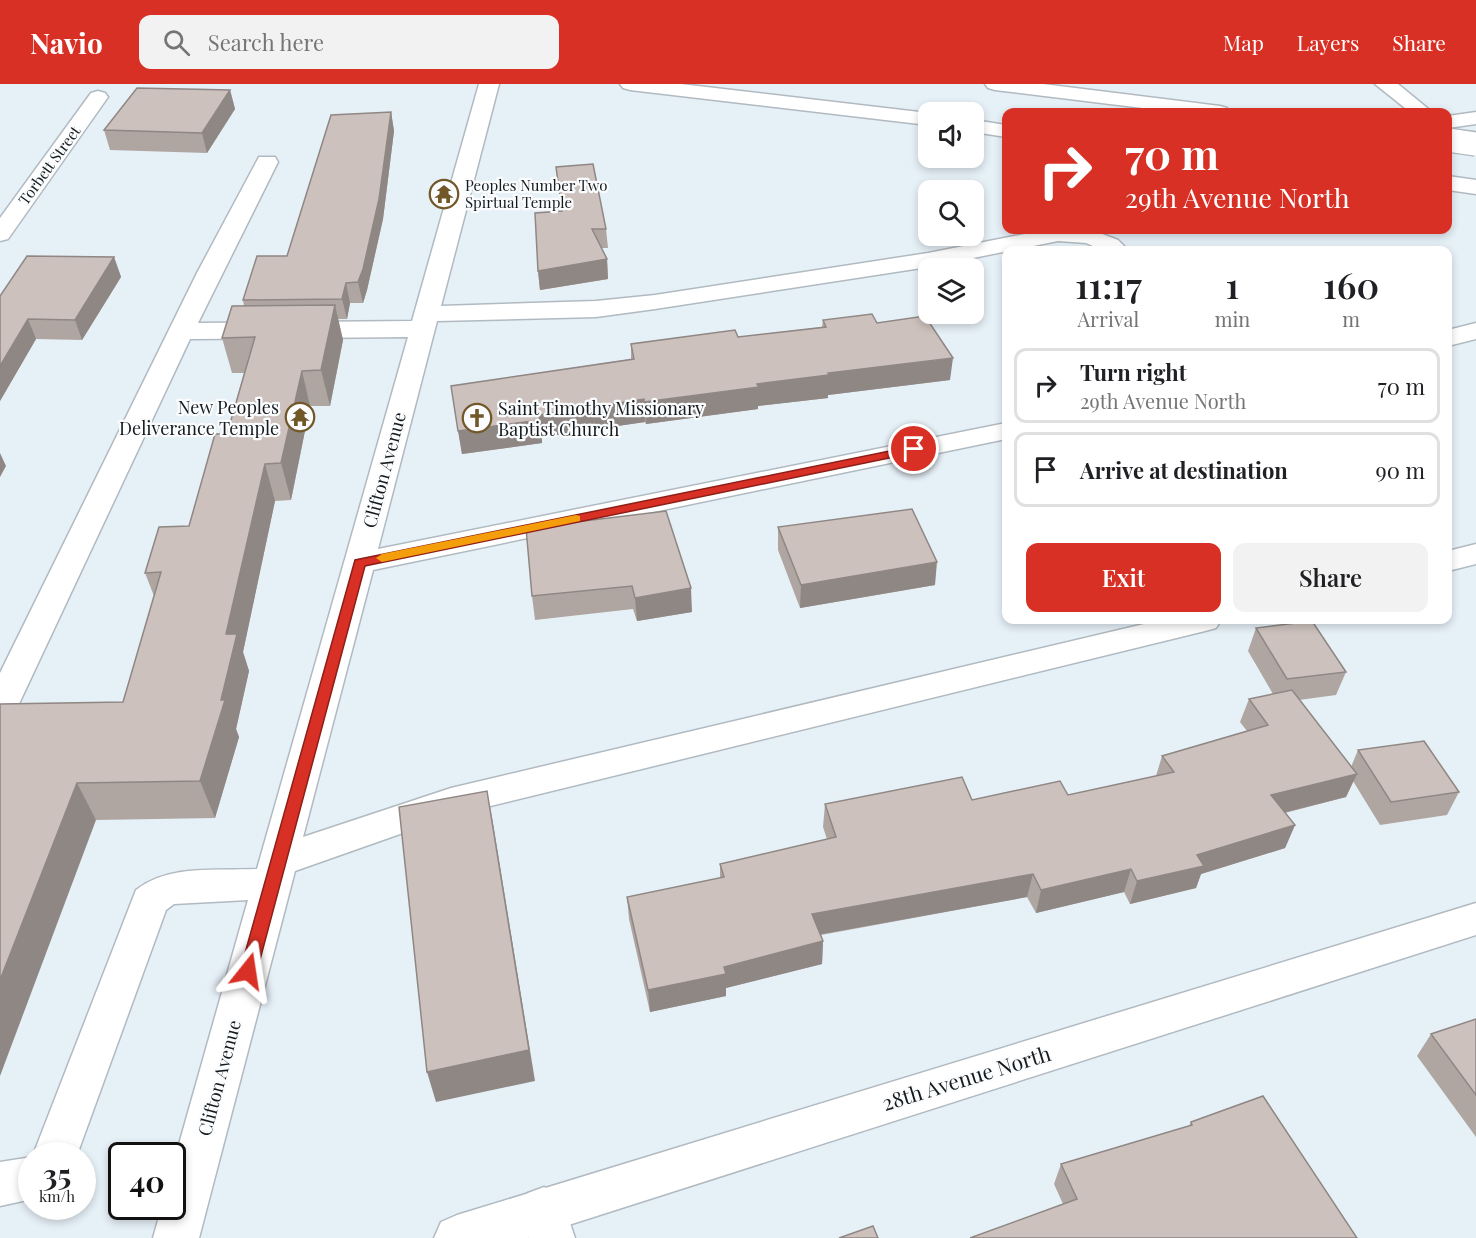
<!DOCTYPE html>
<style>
body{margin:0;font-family:"Playfair Display",serif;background:#f2f2f2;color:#202124;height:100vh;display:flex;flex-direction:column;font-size:22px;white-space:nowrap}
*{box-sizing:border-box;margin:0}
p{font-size:20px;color:#757577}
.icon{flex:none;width:33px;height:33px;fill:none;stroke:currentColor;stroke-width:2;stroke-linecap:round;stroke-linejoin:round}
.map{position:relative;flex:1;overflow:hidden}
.details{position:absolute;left:1002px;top:162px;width:450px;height:378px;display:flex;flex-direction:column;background:#fff;border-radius:12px;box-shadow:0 3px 9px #0003}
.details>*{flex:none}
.hud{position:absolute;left:1002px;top:24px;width:450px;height:126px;border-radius:12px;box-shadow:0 3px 9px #0003;background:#d93025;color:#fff;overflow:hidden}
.fabs{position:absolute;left:918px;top:18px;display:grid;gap:12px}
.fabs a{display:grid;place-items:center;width:66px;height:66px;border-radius:12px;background:#fff;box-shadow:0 3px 9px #0003;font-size:30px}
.speed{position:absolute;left:18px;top:1058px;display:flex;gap:12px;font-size:30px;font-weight:700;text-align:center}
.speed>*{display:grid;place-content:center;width:78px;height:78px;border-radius:50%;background:#fff;box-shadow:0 3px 9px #0003;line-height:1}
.speed small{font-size:15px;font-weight:400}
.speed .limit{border:3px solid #111;border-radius:9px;background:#fff;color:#111}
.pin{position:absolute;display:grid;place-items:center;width:51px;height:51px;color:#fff;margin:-26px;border:3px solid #fff;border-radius:50%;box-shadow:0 2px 6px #0007}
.me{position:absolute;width:66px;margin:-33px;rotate:15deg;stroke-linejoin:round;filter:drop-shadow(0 0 4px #0008)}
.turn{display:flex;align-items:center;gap:21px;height:126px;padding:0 24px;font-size:27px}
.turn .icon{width:78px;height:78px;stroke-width:2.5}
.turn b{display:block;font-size:42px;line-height:51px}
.eta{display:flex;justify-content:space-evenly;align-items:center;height:102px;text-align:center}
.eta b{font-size:36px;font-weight:600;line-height:42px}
.primary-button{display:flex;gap:12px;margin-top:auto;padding:12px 24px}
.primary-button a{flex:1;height:69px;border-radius:12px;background:#d93025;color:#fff;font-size:24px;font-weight:600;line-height:69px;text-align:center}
.primary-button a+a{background:#f2f2f2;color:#202124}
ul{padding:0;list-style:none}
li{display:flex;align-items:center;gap:18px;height:75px;margin:0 12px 9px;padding:0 12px;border:3px solid #e0e0e0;border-radius:12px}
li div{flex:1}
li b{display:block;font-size:22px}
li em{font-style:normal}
header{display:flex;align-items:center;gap:36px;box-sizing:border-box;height:84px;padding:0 30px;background:#d93025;color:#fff}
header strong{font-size:28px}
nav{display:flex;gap:33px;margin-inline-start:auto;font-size:21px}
.search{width:420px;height:54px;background:#f2f2f2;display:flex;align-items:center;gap:15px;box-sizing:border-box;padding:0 21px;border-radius:12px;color:#757577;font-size:22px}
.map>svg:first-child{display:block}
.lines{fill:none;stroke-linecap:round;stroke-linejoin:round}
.minor-casing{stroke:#b1bac1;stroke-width:3}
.major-casing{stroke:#b1bac1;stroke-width:3}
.highway-casing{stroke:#b1bac1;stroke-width:3}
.minor{fill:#fff;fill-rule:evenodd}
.major{fill:#fff;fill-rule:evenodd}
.highway{fill:#fff;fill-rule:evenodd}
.highway-bridge-casing{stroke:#b1bac1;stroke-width:26;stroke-linecap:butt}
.highway-bridge{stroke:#fff;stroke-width:23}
.wall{fill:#afa6a2}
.shaded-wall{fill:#8f8784}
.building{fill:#ccc1bc;stroke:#8f8784;stroke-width:1.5}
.route{fill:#d93025;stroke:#8d1f18;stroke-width:1.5}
.slow{fill:#f59e0b}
.labels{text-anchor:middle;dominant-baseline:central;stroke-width:4.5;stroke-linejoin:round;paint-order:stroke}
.far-street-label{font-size:15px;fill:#161a1c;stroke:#fafcfe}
.far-poi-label{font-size:15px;fill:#161a1c;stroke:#fafcfe;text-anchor:start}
.poi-label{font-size:18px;fill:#161a1c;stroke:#fafcfe;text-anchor:end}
.street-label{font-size:18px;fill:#161a1c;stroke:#fafcfe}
.near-street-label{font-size:21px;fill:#161a1c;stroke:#fafcfe}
</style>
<header>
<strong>Navio</strong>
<div class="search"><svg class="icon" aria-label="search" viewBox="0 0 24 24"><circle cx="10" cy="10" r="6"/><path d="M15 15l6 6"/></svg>Search here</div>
<nav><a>Map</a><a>Layers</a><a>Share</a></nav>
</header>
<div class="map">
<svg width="1476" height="1154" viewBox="0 0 1476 1154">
<rect width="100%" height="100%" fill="#e6f0f7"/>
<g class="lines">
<!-- minor casing -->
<g class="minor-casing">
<g id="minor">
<path d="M479,0H499L441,222L596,217L655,211L928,169L1045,146L1097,148L1118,156L1128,166H1102L1086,159L1058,157L928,183L655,225L596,233L437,237L378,465L1006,339V355L373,486L303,753L451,704L1161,536H1221L1216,544L1205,547L454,731L295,787L199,1154H153L162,1122H172V1085L248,816L174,820L166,826L77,1071H33L136,806C169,780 218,787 257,785L408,253L190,255L17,624L12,633L0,636V589L197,189L259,73H275L278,78L198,239L412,237Z"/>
<path d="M1375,0H1398L1432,28H1410Z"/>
<path d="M98,7L105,9L108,13L8,155L0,157V134L91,9Z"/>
<path d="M1476,28V40L1448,44V32Z"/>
<path d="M1476,239V255L1448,262V246Z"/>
<path d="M1476,460V480L1448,487V467Z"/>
<path d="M32,1073V1115L0,1122V1078Z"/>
<path d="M544,1103L560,1109L575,1154H529L521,1125L528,1109Z"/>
</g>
</g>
<!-- major casing -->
<g class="major-casing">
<path id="major" d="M1476,819V851L528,1154H434L441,1138L457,1131Z"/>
</g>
<!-- highway casing -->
<g class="highway-casing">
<g id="highway">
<path d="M620,0H681L928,29V41L630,6L623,4Z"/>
<path d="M985,0H1043L1220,22L1227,24L1230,28H1175L995,6L988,4Z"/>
<path d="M974,36L1006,41V53L974,48Z"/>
<path d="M1448,92L1476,96V110L1448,106Z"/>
</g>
</g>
<!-- minor -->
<use href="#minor" class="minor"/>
<!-- major -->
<use href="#major" class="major"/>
<!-- highway -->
<use href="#highway" class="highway"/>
<!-- highway-bridge casing -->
<g class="highway-bridge-casing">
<path id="highway-bridge" d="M1448,56L1476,60"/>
</g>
<!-- highway-bridge -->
<use href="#highway-bridge" class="highway-bridge"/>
</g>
<!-- wall -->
<g class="wall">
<path d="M230,6L235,25L207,69L110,66L104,46Z"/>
<path d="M391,28L394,47L383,135L367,206L363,219H350L347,235H338L343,256L330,322H310L291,416L275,417L243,568L249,587L236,645L239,653L215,734L96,736L0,620L123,618L154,512L145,489L189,442L227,350L244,289H232L222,254L244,222L243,216L287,172Z"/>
<path d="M556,83L606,145L608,164H601L607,175L608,195L540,206L538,187L561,127Z"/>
<path d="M114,173L121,193L82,256L36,255L0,317V212Z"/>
<path d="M823,236L877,239L950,296L828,311V314L758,322V325L646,340L645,338L542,353V359L462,370L451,302L631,275V260L738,253L822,243Z"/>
<path d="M778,443L935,501L800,524L778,466Z"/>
<path d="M526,444L692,528L637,537L633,525L535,536L532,512Z"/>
<path d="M1256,544L1346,588L1336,611L1299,616L1351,683L1358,666L1459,708L1447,731L1380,741L1353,697L1346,713L1285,729L1295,741L1285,764L1201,790L1196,804L1130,820L1124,808L1036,829L1027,813L821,851L823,857L822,880L726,904V912L650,928L629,835L627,813L720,794V780L827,755L823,743L825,720L972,716L1068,711L1156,692L1162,672L1247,647L1240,638L1249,615L1273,610L1248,567Z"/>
<path d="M1476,935V1053L1417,972L1431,950Z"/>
<path d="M1191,1038L1357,1154L1063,1120L1054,1100L1061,1080L1189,1042Z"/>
</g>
<!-- shaded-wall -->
<g class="shaded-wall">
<path d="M230,6L235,25L207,69L202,49Z"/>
<path d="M391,28L394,47L383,135L367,206L363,219L358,198Z"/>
<path d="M114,173L121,193L82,256L75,236Z"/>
<path d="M607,175L608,195L540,206L538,187Z"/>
<path d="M346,199L350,219L347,235L342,215Z"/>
<path d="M335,221L343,256L330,322L321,286Z"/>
<path d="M28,235L36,255L0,317V282Z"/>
<path d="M953,274L950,296L828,311V314L758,322V325L646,340L644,318L828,289Z"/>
<path d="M302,287L310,322L291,416L281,379Z"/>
<path d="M644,315L645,338L542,353V359L462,370L458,347L539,331Z"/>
<path d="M0,369L6,382L0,393Z"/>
<path d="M265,380L275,417L243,568L249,587L236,645L239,653L215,734L200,697L221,616L226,550Z"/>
<path d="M937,478L935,501L800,524L801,501Z"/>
<path d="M691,504L692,528L637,537L635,514Z"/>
<path d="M1357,690L1346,713L1262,734L1271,711Z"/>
<path d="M77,699L96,736L0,992V896Z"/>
<path d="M487,707L493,739L535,997L436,1018L427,988Z"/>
<path d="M1295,741L1285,764L1201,790L1196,804L1130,820L1137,797L1197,771Z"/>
<path d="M1131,785L1124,808L1036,829L1041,806Z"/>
<path d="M1033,790L1027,813L811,852L812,830Z"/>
<path d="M823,857L822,880L726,904V912L650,928L648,906L724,883Z"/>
</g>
<!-- building -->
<g class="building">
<path d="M137,4L230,6L202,49L104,46Z"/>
<path d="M391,28L379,115L363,185L358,198L346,199L342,215L243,216L257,172H287L331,31Z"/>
<path d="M593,80L606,145H592L607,175L538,187L535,129L562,127L556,83Z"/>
<path d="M27,172L114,173L75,236L28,235L0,282V212Z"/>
<path d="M335,221L321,286L302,287L281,379L265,380L226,550H237L221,616H225L200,697L77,699L0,896V620L123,618L161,488L145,489L159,443L189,442L215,350H227L255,253L222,254L232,222Z"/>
<path d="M872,230L877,239L925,232L953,274L828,289L829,291L757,300L759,303L644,318V315L539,331L540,336L458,347L451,302L634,275L631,260L735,246L738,253L826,243L823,236Z"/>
<path d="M912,425L937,478L801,501L778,443Z"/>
<path d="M666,427L691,504L635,514L632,502L532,512L526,444Z"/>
<path d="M1312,537L1346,588L1287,595L1256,544Z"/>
<path d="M1292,606L1357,690L1271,711L1295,741L1197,771L1204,782L1137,797L1131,785L1041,806L1033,790L812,830L823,857L724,883L726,890L648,906L627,813L724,793L720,780L836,753L825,720L962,693L972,716L1060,697L1068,711L1174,688L1162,672L1268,641L1249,615Z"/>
<path d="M1424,657L1459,708L1391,718L1358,666Z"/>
<path d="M487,707L529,966L427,988L399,723Z"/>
<path d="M1476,935V1011L1431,950Z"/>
<path d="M1263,1012L1357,1154H970L1077,1115L1061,1080L1192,1041L1191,1038Z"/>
<path d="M873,1142L878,1154H839Z"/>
</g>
<!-- route -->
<path class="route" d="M914,362L920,365L918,368L365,482L257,887L254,892H243L240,887L355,476Z"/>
<!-- slow -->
<path class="slow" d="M576,431L580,432V437L382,478L376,474L382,470Z"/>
<!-- icons -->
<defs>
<g id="temple-ring" transform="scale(1.5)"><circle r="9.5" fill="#fafcfe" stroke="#725729" stroke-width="1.5"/><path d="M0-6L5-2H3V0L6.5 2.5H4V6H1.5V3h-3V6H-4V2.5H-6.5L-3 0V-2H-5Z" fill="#725729"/></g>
<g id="church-ring" transform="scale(1.5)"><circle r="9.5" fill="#fafcfe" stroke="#725729" stroke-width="1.5"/><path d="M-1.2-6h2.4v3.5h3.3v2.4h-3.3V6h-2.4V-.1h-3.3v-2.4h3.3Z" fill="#725729"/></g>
</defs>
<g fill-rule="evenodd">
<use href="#temple-ring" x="444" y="110"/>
<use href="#temple-ring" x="300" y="333"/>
<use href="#church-ring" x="477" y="334"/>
</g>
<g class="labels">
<!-- far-street labels -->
<g class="far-street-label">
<text transform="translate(49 81) rotate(-54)">Torbett Street</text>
</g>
<!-- far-poi labels -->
<g class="far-poi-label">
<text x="465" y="101">Peoples Number Two<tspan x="465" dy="17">Spirtual Temple</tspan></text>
</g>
<!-- poi labels -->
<g class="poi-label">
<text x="279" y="323">New Peoples<tspan x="279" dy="21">Deliverance Temple</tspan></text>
<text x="498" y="324" text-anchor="start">Saint Timothy Missionary<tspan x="498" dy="21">Baptist Church</tspan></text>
</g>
<!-- street labels -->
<g class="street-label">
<text transform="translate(384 386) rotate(-75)">Clifton Avenue</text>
<text transform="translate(219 994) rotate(-75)">Clifton Avenue</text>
</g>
<!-- near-street labels -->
<g class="near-street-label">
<text transform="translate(966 993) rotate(-17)">28th Avenue North</text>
</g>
</g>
</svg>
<div class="fabs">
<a><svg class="icon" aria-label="sound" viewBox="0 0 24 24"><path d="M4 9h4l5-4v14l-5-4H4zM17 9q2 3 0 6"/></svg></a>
<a><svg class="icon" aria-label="search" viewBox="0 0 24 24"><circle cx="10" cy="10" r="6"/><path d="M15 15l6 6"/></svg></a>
<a><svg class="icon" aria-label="layers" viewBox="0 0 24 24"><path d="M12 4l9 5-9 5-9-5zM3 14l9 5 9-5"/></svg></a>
</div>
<div class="speed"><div>35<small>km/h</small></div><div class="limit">40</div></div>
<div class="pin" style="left:914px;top:365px;background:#d93025"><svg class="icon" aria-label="arrive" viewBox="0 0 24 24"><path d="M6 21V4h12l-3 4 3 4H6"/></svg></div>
<svg class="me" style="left:248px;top:887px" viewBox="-20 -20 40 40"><path d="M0-17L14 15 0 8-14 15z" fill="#d93025" stroke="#fff" stroke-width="4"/></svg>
<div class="hud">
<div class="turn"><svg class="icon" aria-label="right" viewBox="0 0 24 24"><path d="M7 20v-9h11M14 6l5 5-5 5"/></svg><div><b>70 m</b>29th Avenue North</div></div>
</div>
<section class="details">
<div class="eta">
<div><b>11:17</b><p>Arrival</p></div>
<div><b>1</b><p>min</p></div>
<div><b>160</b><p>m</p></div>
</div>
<ul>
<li><svg class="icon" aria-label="right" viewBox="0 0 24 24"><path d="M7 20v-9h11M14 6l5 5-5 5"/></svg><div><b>Turn right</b><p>29th Avenue North</p></div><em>70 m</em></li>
<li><svg class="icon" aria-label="arrive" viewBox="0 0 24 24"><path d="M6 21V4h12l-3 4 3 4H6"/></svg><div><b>Arrive at destination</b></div><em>90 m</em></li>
</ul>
<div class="primary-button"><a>Exit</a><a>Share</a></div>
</section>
</div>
